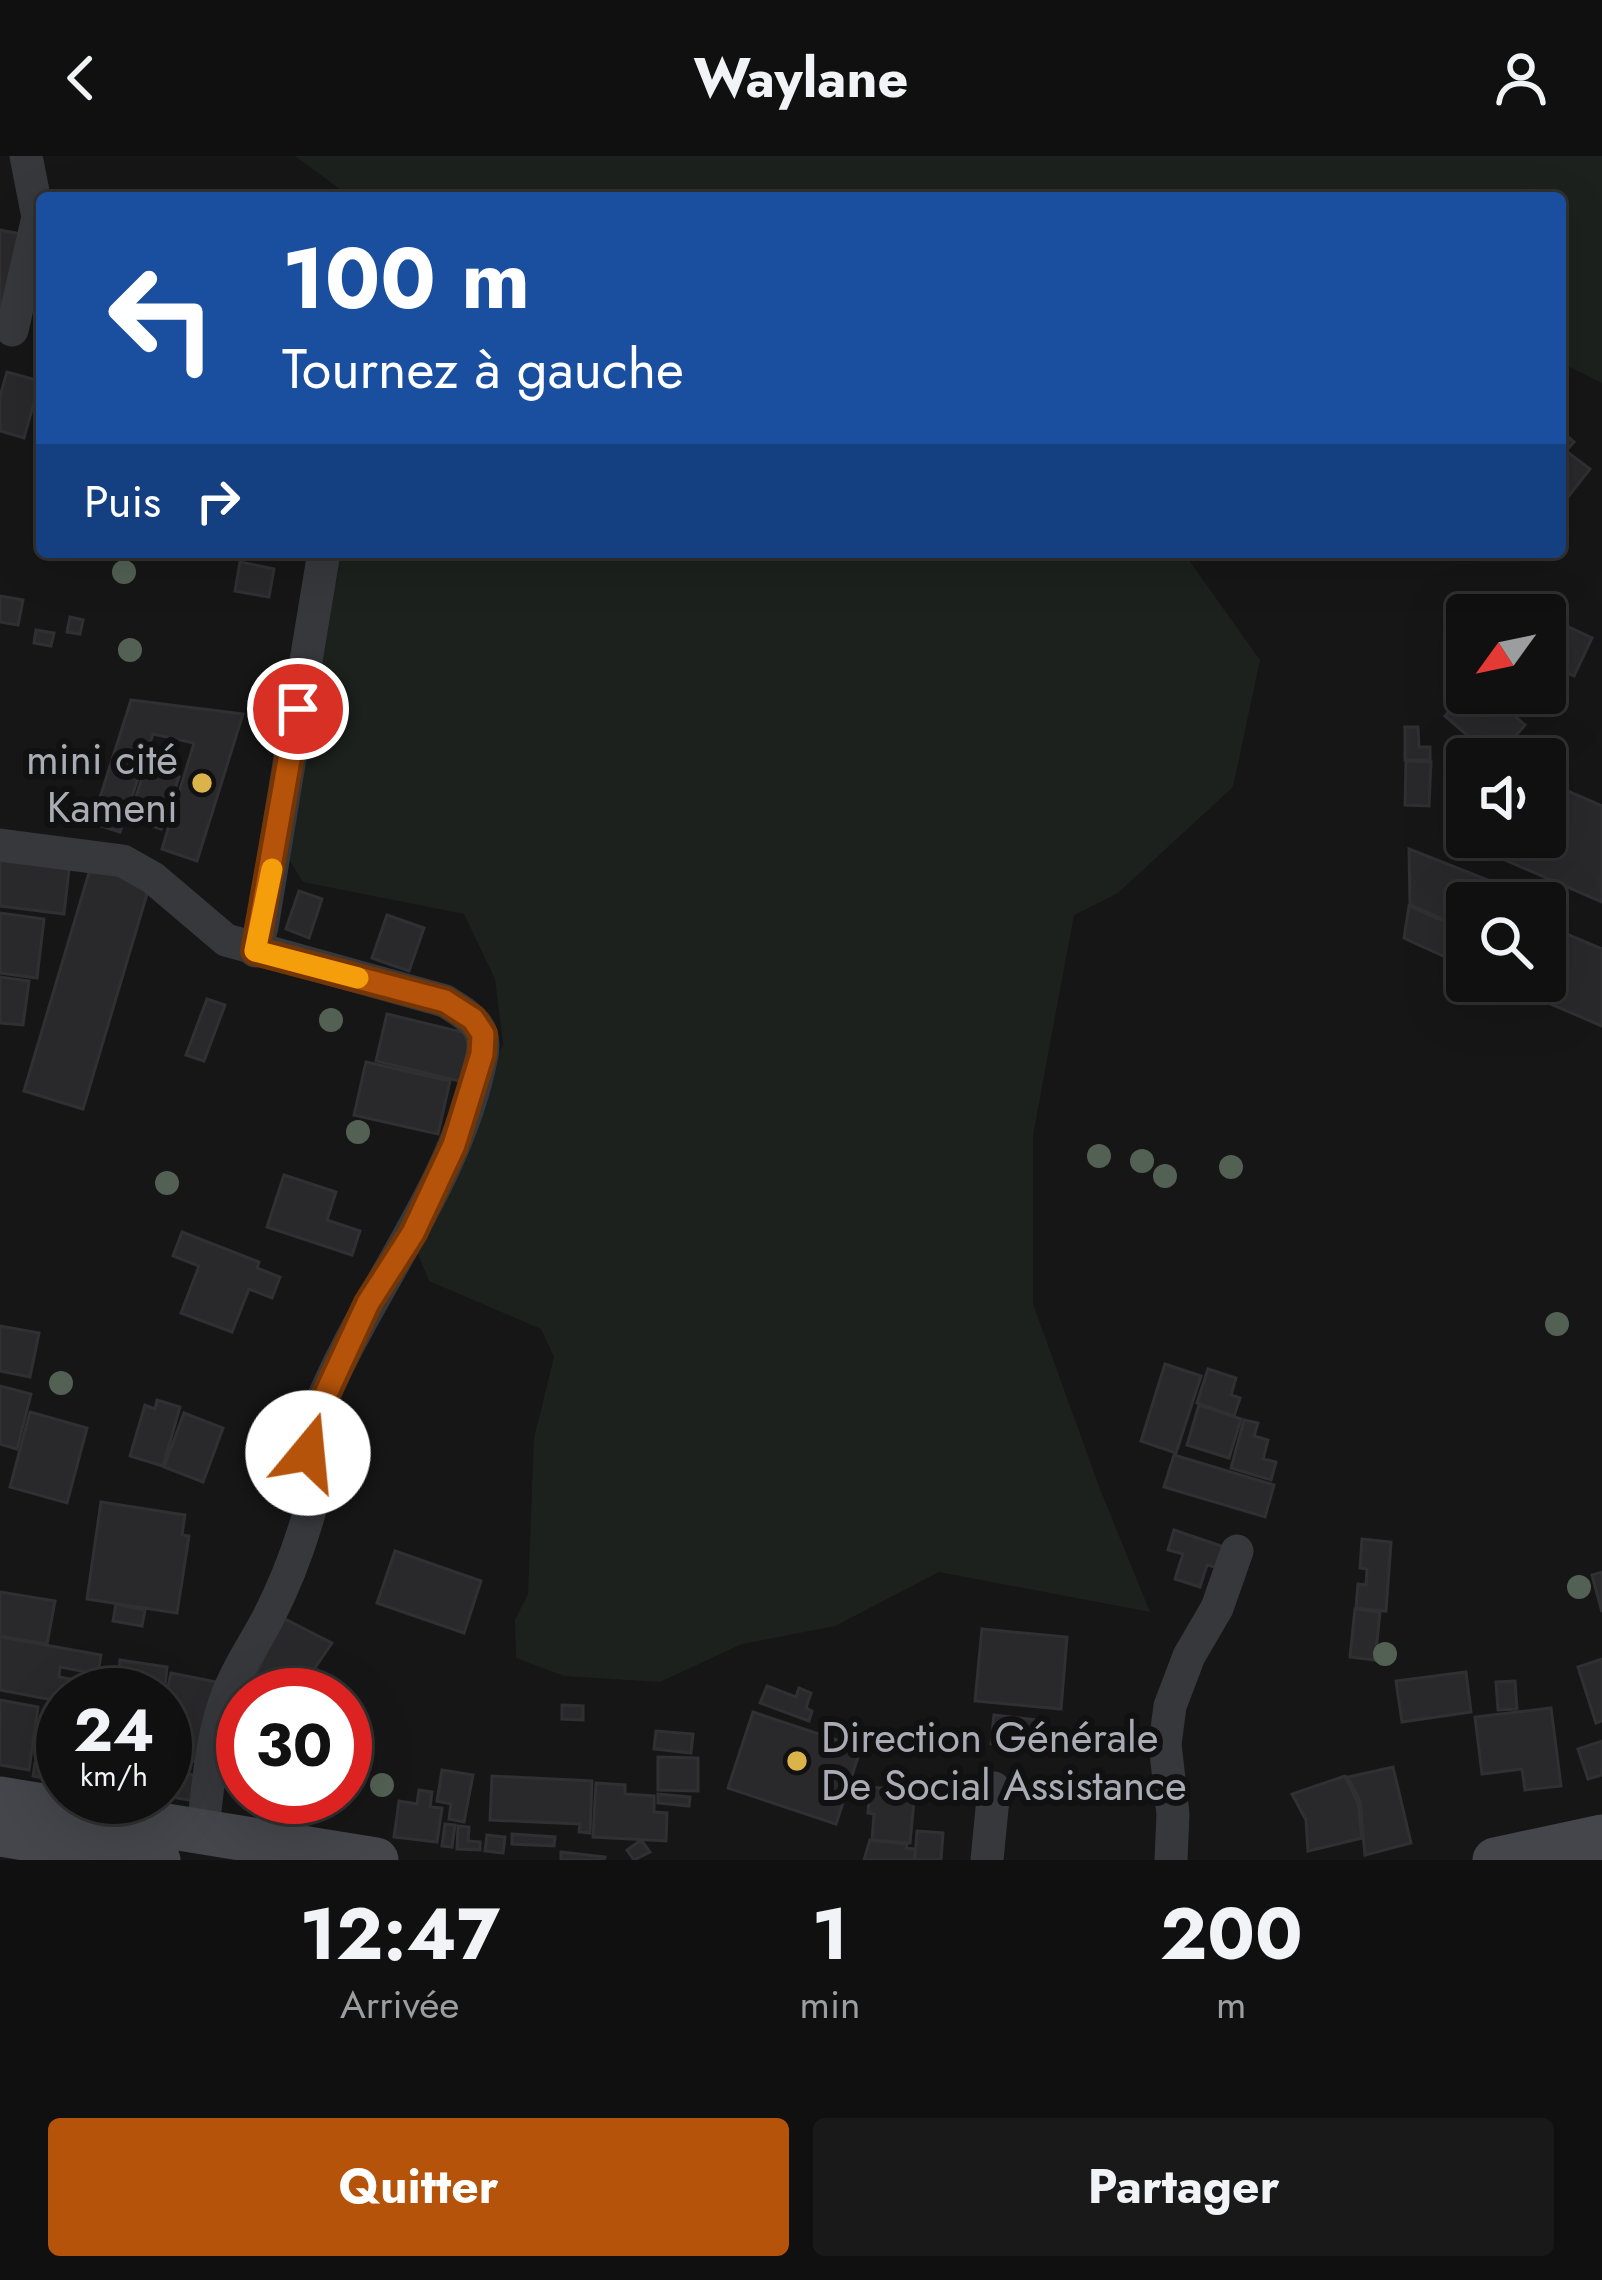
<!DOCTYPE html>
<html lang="fr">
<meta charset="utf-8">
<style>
body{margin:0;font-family:Jost,sans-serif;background:#19191a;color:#f1f3f6;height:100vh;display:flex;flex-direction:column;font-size:45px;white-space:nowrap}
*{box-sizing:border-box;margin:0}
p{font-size:39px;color:#9c9d9f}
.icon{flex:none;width:66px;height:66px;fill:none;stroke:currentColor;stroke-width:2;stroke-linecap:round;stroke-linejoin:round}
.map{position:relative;height:1704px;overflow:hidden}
.details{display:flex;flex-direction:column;background:#101011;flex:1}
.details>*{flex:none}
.banner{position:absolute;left:36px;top:36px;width:1530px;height:366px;border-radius:12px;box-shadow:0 12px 48px #0002,0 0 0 3px #303031;background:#1a4fa0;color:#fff;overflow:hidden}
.needle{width:78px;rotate:237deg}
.controls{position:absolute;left:1446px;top:438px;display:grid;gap:24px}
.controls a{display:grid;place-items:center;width:120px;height:120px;border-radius:12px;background:#101011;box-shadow:0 12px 48px #0002,0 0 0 3px #303031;font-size:60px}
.speed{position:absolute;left:36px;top:1512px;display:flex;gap:24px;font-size:60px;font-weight:700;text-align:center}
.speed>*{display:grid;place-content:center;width:156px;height:156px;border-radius:50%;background:#101011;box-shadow:0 12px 48px #0002,0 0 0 3px #303031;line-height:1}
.speed small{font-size:30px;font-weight:400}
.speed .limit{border:18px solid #d22;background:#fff;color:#111}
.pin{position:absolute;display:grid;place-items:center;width:102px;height:102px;color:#fff;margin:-51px;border:6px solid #fff;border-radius:50%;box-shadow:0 3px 12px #0007}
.me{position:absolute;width:132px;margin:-66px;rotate:17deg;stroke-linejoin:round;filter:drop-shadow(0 0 9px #0008)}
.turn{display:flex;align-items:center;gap:42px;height:252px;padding:0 48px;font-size:54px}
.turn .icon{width:156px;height:156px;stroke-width:2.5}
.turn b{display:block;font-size:84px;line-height:102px}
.then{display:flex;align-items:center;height:114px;padding:0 48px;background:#0003;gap:24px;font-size:45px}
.eta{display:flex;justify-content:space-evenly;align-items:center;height:204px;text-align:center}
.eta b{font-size:72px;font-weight:700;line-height:84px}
.primary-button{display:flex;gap:24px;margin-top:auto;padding:24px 48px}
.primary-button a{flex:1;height:138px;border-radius:12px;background:#b45309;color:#fff;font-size:48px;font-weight:700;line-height:138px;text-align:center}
.primary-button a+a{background:#19191a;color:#f1f3f6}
header{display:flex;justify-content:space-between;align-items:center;height:156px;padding:0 48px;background:#101011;font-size:54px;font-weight:700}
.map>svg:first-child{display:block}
.green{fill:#1c211d}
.building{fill:#29292b;stroke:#303033;stroke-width:3}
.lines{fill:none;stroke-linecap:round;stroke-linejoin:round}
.street{stroke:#37383c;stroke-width:33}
.secondary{stroke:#45464b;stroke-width:45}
.tree{fill:#526154}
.route-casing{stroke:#753606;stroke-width:30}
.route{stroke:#b45309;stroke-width:21}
.slow{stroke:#f59e0b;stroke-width:21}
.poi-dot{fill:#dab34b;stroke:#111112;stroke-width:4.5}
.labels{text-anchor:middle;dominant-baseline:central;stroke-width:12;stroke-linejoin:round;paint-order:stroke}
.poi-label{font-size:42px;fill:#a9acb5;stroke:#111112;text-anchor:end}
</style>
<header><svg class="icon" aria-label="back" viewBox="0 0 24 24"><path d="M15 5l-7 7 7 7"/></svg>Waylane<svg class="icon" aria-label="person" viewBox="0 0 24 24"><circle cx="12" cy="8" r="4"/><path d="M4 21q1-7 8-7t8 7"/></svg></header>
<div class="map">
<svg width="1602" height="1704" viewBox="0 0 1602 1704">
<rect width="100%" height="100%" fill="#161617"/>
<!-- green -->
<g class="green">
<path d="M295,0H1602V227L1560,206V42H352Z"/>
<path d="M327,396H1183L1260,504L1233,631L1118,737L1074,759L1033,979V1148L1100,1333L1150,1456L939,1416L835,1470L742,1488L660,1526L564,1520L516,1502L515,1464L528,1438L534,1282L554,1201L541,1173L429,1125L418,1098L503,888L495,823L464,758L303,726L290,705Z"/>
</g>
<!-- building -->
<g class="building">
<path d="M0,74L26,79L0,170Z"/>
<path d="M7,216L40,225L24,282L0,275V240Z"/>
<path d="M1560,274L1574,286L1566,295L1590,313L1560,351Z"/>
<path d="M240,406L274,413L269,441L235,435Z"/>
<path d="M0,440L23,444L18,469L0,466Z"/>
<path d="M70,461L83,464L80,478L67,476Z"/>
<path d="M1548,461L1592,482L1574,520L1545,506Z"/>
<path d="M36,474L54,477L51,490L34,487Z"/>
<path d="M1467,535L1489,537L1525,569L1495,603L1445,560Z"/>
<path d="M131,544L243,558L197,705L162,693L194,587L153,578L120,676L92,667Z"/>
<path d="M1405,571H1418L1419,591H1430V604H1405Z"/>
<path d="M1406,605L1431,606L1429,650L1405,649Z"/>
<path d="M146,610L179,621L161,673L129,662Z"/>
<path d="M1545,625L1602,650V746L1459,684L1467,665V681H1545Z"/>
<path d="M1409,693L1521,737L1517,747H1467V773L1410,749Z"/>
<path d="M0,695L70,704L64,758L0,750Z"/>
<path d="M91,710L150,728L83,953L24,935Z"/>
<path d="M299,735L322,743L309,782L286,773Z"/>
<path d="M1409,750L1467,775V811L1404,782Z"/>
<path d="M0,757L44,763L37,822L0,817Z"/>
<path d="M387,759L424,772L409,815L372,802Z"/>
<path d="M1545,769L1602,793V870L1497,825H1545Z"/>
<path d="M0,821L29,825L23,869L0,867Z"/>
<path d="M207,843L225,849L204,905L186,899Z"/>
<path d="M387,858L474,879L463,926L376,905Z"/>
<path d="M366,906L450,925L438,978L354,959Z"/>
<path d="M284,1019L336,1036L327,1064L360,1075L352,1099L267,1071Z"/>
<path d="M182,1076L259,1106L257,1112L280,1121L272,1142L249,1133L232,1176L181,1157L199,1110L173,1100Z"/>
<path d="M0,1170L39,1177L30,1221L0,1215Z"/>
<path d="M1165,1208L1201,1220L1176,1297L1141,1285Z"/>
<path d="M1208,1213L1236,1222L1231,1239L1240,1242L1234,1260L1197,1247Z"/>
<path d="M0,1230L31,1238L17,1293L0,1288Z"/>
<path d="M157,1244L180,1251L163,1310L130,1300L145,1249L155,1253Z"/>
<path d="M1199,1249L1241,1263L1229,1302L1187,1289Z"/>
<path d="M30,1256L87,1272L67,1347L10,1331Z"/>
<path d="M184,1257L223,1272L203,1326L164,1311Z"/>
<path d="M1244,1264L1258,1267L1254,1280L1268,1284L1263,1303L1276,1306L1271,1324L1231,1312Z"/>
<path d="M1174,1299L1274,1329L1265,1361L1164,1331Z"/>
<path d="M101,1346L185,1359L182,1379L189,1380L177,1457L87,1443Z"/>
<path d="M1174,1374L1224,1391L1218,1412L1207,1409L1200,1431L1175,1423L1183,1398L1168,1394Z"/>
<path d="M1362,1383L1391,1386L1386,1455L1356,1452L1358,1428L1366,1429L1367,1413L1360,1412Z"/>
<path d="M395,1395L481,1425L464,1477L377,1447Z"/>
<path d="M1602,1416V1456L1592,1419Z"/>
<path d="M0,1436L55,1445L47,1488L0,1480Z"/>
<path d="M116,1448L145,1454L142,1470L113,1465Z"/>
<path d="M1355,1453L1380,1456L1375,1504L1350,1501Z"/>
<path d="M283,1462L332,1487L296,1539H246Z"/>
<path d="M982,1473L1067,1481L1061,1553L975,1545Z"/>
<path d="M0,1481L101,1499L98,1518L60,1511L59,1521L83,1525L81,1539H63V1546L0,1534Z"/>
<path d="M1602,1503V1565L1596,1567L1578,1511Z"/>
<path d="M120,1504L167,1511L164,1539H84L86,1526L117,1530Z"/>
<path d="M1466,1516L1471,1556L1402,1566L1396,1525Z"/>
<path d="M171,1517L221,1527L205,1608L165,1599V1545Z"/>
<path d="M1515,1525L1517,1553L1498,1554L1496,1526Z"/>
<path d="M767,1530L796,1541L799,1532L811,1537L806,1552L812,1555L809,1565L760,1547Z"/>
<path d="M0,1544L38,1551L29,1614L0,1609Z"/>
<path d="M51,1545L63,1548V1607L38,1601Z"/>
<path d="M562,1549L583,1550V1564L562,1563Z"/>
<path d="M1551,1552L1561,1630L1525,1634L1522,1613L1482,1618L1475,1561Z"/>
<path d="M753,1556L861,1592L836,1668L728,1632Z"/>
<path d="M994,1559L1046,1565L1043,1593L991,1588Z"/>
<path d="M234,1566L243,1568V1635L218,1629Z"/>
<path d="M656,1575L693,1578L691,1597L654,1593Z"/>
<path d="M1602,1585V1619L1588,1623L1578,1593Z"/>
<path d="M658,1601L698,1602V1635L658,1634Z"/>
<path d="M35,1607L56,1612L53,1624L33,1620Z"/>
<path d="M1393,1611L1411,1687L1365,1699L1360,1645L1348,1621Z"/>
<path d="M165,1614L205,1621L201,1646L165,1640Z"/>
<path d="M442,1614L473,1619L464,1666L449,1663L451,1648L437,1645Z"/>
<path d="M492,1620L592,1625L590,1677L579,1676L580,1668L490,1664Z"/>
<path d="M1345,1620L1358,1647L1362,1682L1308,1695L1306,1664L1292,1638Z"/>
<path d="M596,1627L625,1629V1638L654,1640V1656L667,1657L666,1685L593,1681Z"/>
<path d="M870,1631L915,1635L910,1687L872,1684L874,1658L868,1657Z"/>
<path d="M419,1634L432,1636L430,1651L442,1652L437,1686L394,1681L399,1645L417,1648Z"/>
<path d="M658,1638L690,1641L689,1650L658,1647Z"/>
<path d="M445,1668L455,1669L452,1691L442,1690Z"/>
<path d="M458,1670L469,1671L468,1685L480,1686V1694L457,1693Z"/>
<path d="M917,1675L943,1677L941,1704H915Z"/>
<path d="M512,1678L555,1681L554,1690L512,1688Z"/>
<path d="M487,1679L505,1681L503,1697L485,1695Z"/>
<path d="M641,1684L650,1696L634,1704L627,1694Z"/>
<path d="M870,1684L907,1688L906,1692L915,1693L914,1704H864Z"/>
<path d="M561,1696L605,1701L604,1704H561Z"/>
</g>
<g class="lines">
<!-- street -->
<g class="street">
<path d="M12,174L38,61L26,0"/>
<path d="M0,689L123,705L153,722L226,784L445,845C467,859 488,869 482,899C456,1033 363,1137 315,1262C302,1295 318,1328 308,1361C298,1395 284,1431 268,1462C253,1491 232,1520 223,1552C210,1591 208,1637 202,1677"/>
<path d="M255,795L262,771L324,396"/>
<path d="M987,1704L994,1632"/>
<path d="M1171,1704L1173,1658L1165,1588L1170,1550L1189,1500L1217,1452L1237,1395"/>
</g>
<!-- secondary -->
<g class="secondary">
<path d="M0,1643L376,1704"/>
<path d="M0,1678L158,1704"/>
<path d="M1495,1704L1602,1681"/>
</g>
</g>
<!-- trees -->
<g class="tree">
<circle cx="124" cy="416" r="12"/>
<circle cx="130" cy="494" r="12"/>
<circle cx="331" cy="864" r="12"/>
<circle cx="358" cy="976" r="12"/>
<circle cx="1099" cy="1000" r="12"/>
<circle cx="1142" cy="1005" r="12"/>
<circle cx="1231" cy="1011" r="12"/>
<circle cx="1165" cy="1020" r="12"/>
<circle cx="167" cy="1027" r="12"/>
<circle cx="1557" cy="1168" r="12"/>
<circle cx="61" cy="1227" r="12"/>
<circle cx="1579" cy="1431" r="12"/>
<circle cx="1385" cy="1498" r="12"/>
<circle cx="382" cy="1629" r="12"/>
</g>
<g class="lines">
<!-- route casing -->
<g class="route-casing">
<path id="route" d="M298,553L255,795L445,845L473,863L483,878L482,898L454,989L413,1077L368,1147L313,1266L308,1297"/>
</g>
<!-- route -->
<use href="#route" class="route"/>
<!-- slow -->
<path class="slow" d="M272,713L255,795L358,822"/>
</g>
<!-- markers -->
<g class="poi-dot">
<circle cx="202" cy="627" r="12"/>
<circle cx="797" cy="1605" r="12"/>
</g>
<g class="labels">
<!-- poi labels -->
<g class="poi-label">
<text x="178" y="603">mini cité<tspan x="178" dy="48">Kameni</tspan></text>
<text x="821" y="1581" text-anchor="start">Direction Générale<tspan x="821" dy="48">De Social Assistance</tspan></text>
</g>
</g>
</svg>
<div class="controls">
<a><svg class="needle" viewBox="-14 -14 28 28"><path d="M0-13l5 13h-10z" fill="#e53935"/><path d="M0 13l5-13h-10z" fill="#9c9d9f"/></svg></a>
<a><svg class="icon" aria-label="sound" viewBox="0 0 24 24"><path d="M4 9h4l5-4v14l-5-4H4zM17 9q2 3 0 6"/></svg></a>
<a><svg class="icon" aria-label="search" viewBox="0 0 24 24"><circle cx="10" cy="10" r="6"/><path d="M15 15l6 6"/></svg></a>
</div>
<div class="speed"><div>24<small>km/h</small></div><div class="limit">30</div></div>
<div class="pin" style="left:298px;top:553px;background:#d93025"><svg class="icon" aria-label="arrive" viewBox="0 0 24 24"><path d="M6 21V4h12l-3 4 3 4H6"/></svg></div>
<svg class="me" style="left:308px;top:1297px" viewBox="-20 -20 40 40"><circle r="19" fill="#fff"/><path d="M0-13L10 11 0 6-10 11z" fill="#b45309"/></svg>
<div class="banner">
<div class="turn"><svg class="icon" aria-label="left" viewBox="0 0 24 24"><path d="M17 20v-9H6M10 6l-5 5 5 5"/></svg><div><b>100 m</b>Tournez à gauche</div></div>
<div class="then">Puis<svg class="icon" aria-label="right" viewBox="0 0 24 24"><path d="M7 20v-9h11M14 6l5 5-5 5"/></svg></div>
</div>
</div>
<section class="details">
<div class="eta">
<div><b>12:47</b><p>Arrivée</p></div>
<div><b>1</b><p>min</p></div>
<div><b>200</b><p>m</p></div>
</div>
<div class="primary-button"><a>Quitter</a><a>Partager</a></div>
</section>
